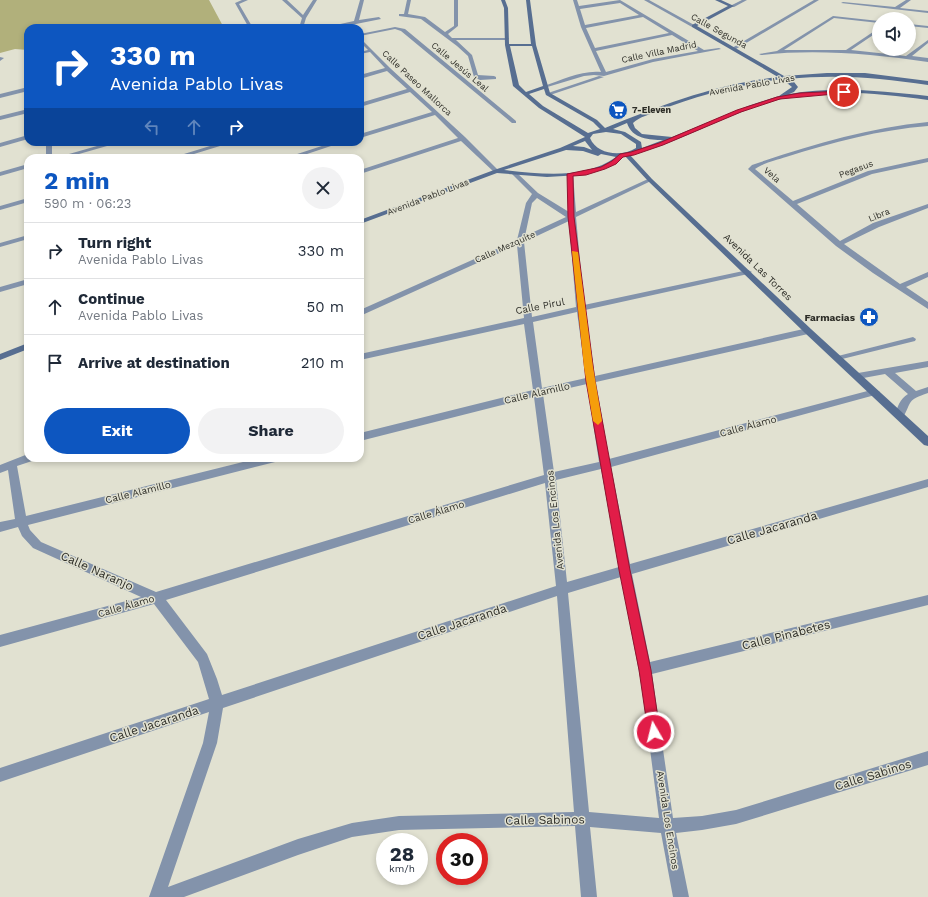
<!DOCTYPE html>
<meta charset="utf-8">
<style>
body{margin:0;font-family:"Work Sans",sans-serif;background:#f2f2f3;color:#1f2937;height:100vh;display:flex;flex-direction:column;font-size:15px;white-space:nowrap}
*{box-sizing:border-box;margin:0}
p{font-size:13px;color:#747a83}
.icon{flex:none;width:22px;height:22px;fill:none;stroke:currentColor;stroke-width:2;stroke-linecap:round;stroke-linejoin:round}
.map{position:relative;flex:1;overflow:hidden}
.sheet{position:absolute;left:24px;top:154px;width:340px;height:308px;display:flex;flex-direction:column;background:#fff;border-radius:12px;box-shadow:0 2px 6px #0003}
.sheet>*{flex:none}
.hud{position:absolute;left:24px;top:24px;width:340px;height:122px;border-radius:12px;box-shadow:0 2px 6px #0003;background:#0d56c0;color:#fff;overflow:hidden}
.fabs{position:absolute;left:872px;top:12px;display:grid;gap:8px}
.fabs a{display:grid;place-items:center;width:44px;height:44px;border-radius:50%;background:#fff;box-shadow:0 2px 6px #0003;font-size:20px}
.speed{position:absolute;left:376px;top:833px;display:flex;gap:8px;font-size:20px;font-weight:700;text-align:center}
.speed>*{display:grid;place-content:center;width:52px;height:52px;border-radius:50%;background:#fff;box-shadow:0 2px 6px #0003;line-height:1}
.speed small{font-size:10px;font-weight:400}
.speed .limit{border:6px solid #d22;background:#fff;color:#111}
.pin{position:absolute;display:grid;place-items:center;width:34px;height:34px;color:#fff;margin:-17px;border:2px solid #fff;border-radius:50%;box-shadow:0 1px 4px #0007}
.me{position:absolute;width:44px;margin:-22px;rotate:352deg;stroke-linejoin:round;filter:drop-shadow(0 0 3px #0008)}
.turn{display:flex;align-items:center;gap:14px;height:84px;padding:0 20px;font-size:18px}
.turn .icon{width:52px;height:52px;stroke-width:2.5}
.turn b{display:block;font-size:28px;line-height:34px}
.lanes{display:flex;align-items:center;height:38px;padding:0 20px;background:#0003;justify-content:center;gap:20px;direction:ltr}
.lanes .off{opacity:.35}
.round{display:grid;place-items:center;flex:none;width:42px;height:42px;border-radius:21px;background:#f2f2f3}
.head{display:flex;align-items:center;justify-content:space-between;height:68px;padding:0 20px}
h1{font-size:24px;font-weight:700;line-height:30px;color:#0d56c0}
.button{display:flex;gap:8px;margin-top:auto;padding:8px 20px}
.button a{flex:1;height:46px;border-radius:24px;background:#0d56c0;color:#fff;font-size:16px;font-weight:700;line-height:46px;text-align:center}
.button a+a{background:#f2f2f3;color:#1f2937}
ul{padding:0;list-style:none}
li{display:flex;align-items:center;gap:12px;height:56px;padding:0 20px;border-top:1px solid #e0e1e3}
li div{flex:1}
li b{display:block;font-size:15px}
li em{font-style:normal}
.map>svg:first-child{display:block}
.green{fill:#b1b07b}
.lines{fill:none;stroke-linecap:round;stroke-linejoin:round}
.lane{fill:#8393ab;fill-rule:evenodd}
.street{fill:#8393ab;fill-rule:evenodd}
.secondary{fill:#576e91;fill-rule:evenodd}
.route{fill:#e11d48;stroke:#92132f}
.slow{fill:#f59e0b}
.labels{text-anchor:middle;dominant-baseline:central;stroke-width:3;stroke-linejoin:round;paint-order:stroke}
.far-street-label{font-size:9px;fill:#2e2e28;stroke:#e1e1d1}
.far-poi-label{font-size:9px;font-weight:bold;fill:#2e2e28;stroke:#e1e1d1;text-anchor:start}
.street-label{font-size:10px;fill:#2e2e28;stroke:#e1e1d1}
.poi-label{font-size:10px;font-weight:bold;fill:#2e2e28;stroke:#e1e1d1;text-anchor:end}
.near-street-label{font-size:12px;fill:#2e2e28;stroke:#e1e1d1}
</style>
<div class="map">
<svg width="928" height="897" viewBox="0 0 928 897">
<rect width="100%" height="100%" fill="#e1e1d1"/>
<!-- green -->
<path class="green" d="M0,0H209L224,28H28V50L15,49L0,53Z"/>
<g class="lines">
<!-- lane -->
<path class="lane" d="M913,337L916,339L915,341L838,360L834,358L838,356Z"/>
<!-- street -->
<g class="street">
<path d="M242,0H248L239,4L253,28H249L235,3Z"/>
<path d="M282,0H287L303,15L313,0H317L306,18L303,28H299L302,18Z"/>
<path d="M360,0H364L359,20L379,17L381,19L356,24L322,28L354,21Z"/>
<path d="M407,0H411L408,14L425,17L445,32L454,26V0H458V26L448,34L452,38H509L507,40H456L472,55L478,75L494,76L496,77V79L480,80L474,77L468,56L457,46L421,19L399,16V14H404Z"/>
<path d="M573,0H577L579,6L620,0L704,50L719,48L721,49L653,62L604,76L594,75L584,76L544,88V86C562,80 582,70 601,72L581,27ZM620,3L639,15L585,25L580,9ZM643,17L669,33L595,48L586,28ZM672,35L698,51L653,59L606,72L596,51Z"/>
<path d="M644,0H649L696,26L692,27Z"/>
<path d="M742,0H747L734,7L730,6Z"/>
<path d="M814,0H819L736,49L732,48Z"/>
<path d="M906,0H911L900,8L928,11V13L841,3L843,2L895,7Z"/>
<path d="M833,16L879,21V23L834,18L784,50H846L879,28V31L851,50L906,56L928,40V43L912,56L928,58V62C872,54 817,49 761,55L759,54L777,51Z"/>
<path d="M909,24L928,26V28L909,26Z"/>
<path d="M395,27L405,29L516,121V123H512L401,31L395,29L360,36V34Z"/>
<path d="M360,38L390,68L465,137L498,170V172H494L461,141L360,174V170L458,138L435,115L360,138V134L432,112L410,92L360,107V103L407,89L387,71L360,79V75L385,68L370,52L360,54V52L368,50L360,42Z"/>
<path d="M0,57L4,58L0,61Z"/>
<path d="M599,76L604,77L550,95L545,94Z"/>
<path d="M28,87V91L0,98V94Z"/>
<path d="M28,109V113L0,120V116Z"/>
<path d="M928,122V126C879,130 833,142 786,157C777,160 763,163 755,169L793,201L868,171L928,158V162L872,174L797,204L840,241L873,223L928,204V208L879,227L844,244L900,284L928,272V277L906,287L928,302V309L873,273L836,246L748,169L752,165C810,145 867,128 928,122Z"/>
<path d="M28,135V139L0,147V143Z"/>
<rect x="46" y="142" width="6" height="16"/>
<path d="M111,142H121L65,158H55Z"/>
<path d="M223,142H233L181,158H171Z"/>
<path d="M334,142H343L295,158H285Z"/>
<path d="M28,164V168L0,176V172Z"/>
<path d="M512,172H516L538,193L569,212L568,173L573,174L576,212L648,179L653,180L576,217L584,305L748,270L752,272L748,274L585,310L595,376L808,328L812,331L808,334L596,382L609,459L875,389L880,392L875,395L611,467L630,564L928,479V487L632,574L650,662L928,595V605L652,674L673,818L702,816L736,810L928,751V765L736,824L702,830L676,833L689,897H673L661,833L590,827L597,897H581L575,826L399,830L352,837L298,855L184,897H149L203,743L209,712L0,782V768L209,699L198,662L154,604L0,647V635L141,597L33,548L22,536L18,527L0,532V522L15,519L8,470L0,473V465L28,454V458H33L32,461L17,466L26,516L259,458H280L279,461L275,462L28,525L30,530L41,542L156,592L544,475L534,397L360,441V433L533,390L524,324L360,360V354L524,318L517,245L360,316V310L517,240L526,203L532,194L512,174ZM537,198L566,217L525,236L532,203ZM569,221L576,307L532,317L524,242ZM577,312L586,378L542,388L533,322ZM587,384L599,462L554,472L543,394ZM601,469L619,567L567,582L556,480ZM545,483L556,586L222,695L217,679L207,654L166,600ZM621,577L642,688L659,818L589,812L568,593ZM557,596L574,812L399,816L352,823L298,839L168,887L217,743L223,708Z"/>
<path d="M28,198V202L0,210V206Z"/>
<path d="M28,235V239L0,247V243Z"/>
<path d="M28,279V284L0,292V287Z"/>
<path d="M928,361V367L895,373L916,391L928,387V393C907,400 912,401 903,418L900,420L895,416C897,407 900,399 908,394L885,374L858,379L853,376L858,373Z"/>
</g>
<!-- secondary -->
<g class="secondary">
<path d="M501,0H505L508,8L509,44H531L526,0H530L536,45L550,93L597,120L605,128C662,105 717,84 778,77L692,27V25L728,6L715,0H721L734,6L697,26L784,76L827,73H865L928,81V85C880,78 837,74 788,79L794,82L798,87L794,92L789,94C835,86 882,91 928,96V100C875,93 819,87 767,103C721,117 678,143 630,155L652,179L811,329L928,436V446L924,445L805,333L648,181L625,156L612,165L598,171L580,175L547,177L497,173L360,224V220L494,170L560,148L585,137L539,108L513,86L505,45L504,8ZM510,46H532L543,86L526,92L519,85ZM782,79L792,87L779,96L748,106L672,137L642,134L635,128L633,123C639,117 649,115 658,111C698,95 739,85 782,79ZM544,89L546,95L593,122L600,129L588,133L543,106L529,94ZM627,123C632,139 650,140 663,140L642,148L641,142L625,132L613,129ZM606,132L621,134L636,144V148C622,157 597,155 590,138L593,134ZM585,141L592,150L584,147L573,146ZM566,150L583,151L598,156L601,154L616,157C584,180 541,174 504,170Z"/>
<path d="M28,343V349L0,360V354Z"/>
</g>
</g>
<!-- route -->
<path class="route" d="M844,91L846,93L780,99L741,112L663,145L634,155L623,157L616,164L605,169L586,175L573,176L574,217L595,381L630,570L651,670L660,732L658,737L654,739L650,737L648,732L639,670L619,570L586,381L568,217L567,174L601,167L612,161L620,154L631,152L659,143L737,110L777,97L800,93Z"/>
<!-- slow -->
<path class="slow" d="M572,251L578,252L593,367L602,421L598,425L593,421L584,367Z"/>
<!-- icons -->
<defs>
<g id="supermarket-disc" transform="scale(1)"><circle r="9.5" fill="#0d56c0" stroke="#e1e1d1"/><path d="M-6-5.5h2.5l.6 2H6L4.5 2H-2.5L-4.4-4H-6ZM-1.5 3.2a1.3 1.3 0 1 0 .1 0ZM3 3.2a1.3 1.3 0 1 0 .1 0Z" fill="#fff"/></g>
<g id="pharmacy-disc" transform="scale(1)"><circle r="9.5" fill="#0d56c0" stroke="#e1e1d1"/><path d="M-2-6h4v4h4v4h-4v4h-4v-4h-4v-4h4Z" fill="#fff"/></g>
</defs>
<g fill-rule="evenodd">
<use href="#supermarket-disc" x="618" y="110"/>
<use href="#pharmacy-disc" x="869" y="317"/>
</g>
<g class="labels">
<!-- far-street labels -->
<g class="far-street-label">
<text transform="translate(719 31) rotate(29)">Calle Segunda</text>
<text transform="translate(659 52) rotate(-12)">Calle Villa Madrid</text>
<text transform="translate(460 67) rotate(40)">Calle Jesús Leal</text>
<text transform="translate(417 83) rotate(43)">Calle Paseo Mallorca</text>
<text transform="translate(752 85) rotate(-10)">Avenida Pablo Livas</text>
<text transform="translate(856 169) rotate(-20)">Pegasus</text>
<text transform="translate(772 175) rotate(40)">Vela</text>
<text transform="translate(428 197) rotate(-21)">Avenida Pablo Livas</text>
<text transform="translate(879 215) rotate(-23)">Libra</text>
<text transform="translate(505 247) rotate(-24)">Calle Mezquite</text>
</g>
<!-- far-poi labels -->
<g class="far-poi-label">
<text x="632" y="110">7-Eleven</text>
</g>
<!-- street labels -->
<g class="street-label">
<text transform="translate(758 267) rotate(44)">Avenida Las Torres</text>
<text transform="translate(540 306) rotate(-11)">Calle Pirul</text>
<text transform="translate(537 393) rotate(-13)">Calle Alamillo</text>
<text transform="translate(748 426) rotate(-15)">Calle Álamo</text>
<text transform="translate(138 492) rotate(-14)">Calle Alamillo</text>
<text transform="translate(436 512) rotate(-17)">Calle Álamo</text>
<text transform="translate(555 520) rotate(-96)">Avenida Los Encinos</text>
<text transform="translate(126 606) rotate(-16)">Calle Álamo</text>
<text transform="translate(668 820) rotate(81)">Avenida Los Encinos</text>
</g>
<!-- poi labels -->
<g class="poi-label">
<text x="855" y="317">Farmacias</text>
</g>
<!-- near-street labels -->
<g class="near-street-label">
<text transform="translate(772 528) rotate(-16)">Calle Jacaranda</text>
<text transform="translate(97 571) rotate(24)">Calle Naranjo</text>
<text transform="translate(462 622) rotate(-18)">Calle Jacaranda</text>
<text transform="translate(786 635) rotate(-14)">Calle Pinabetes</text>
<text transform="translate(154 724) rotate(-18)">Calle Jacaranda</text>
<text transform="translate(873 775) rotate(-17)">Calle Sabinos</text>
<text transform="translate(545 820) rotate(-1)">Calle Sabinos</text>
</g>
</g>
</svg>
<div class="fabs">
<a><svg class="icon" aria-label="sound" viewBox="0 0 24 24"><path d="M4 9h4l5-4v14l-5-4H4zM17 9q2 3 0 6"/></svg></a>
</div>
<div class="speed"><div>28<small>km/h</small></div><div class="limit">30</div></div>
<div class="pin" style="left:844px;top:92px;background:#d93025"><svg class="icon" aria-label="arrive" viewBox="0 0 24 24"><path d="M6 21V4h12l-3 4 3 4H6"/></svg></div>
<svg class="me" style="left:654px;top:732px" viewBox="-20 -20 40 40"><circle r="17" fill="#e11d48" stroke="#fff" stroke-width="3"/><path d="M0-11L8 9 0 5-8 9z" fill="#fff"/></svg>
<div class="hud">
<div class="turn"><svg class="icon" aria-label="right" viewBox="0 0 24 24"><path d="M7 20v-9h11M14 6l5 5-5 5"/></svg><div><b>330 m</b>Avenida Pablo Livas</div></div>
<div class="lanes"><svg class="icon off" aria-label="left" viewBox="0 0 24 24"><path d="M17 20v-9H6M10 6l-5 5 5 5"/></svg><svg class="icon off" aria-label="ahead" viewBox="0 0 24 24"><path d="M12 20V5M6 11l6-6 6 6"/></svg><svg class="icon" aria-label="right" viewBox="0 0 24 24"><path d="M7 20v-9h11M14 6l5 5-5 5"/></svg></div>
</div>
<section class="sheet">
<div class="head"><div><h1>2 min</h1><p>590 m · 06:23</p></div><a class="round"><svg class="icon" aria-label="close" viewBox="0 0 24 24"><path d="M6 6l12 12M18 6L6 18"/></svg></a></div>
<ul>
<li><svg class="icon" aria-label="right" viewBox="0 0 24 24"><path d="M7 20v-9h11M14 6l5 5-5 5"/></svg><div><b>Turn right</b><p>Avenida Pablo Livas</p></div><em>330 m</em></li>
<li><svg class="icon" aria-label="ahead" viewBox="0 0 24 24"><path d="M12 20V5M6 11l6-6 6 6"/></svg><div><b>Continue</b><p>Avenida Pablo Livas</p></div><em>50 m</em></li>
<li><svg class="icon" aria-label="arrive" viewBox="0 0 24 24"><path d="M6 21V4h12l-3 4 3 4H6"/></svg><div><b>Arrive at destination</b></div><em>210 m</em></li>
</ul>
<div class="button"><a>Exit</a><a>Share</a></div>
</section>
</div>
